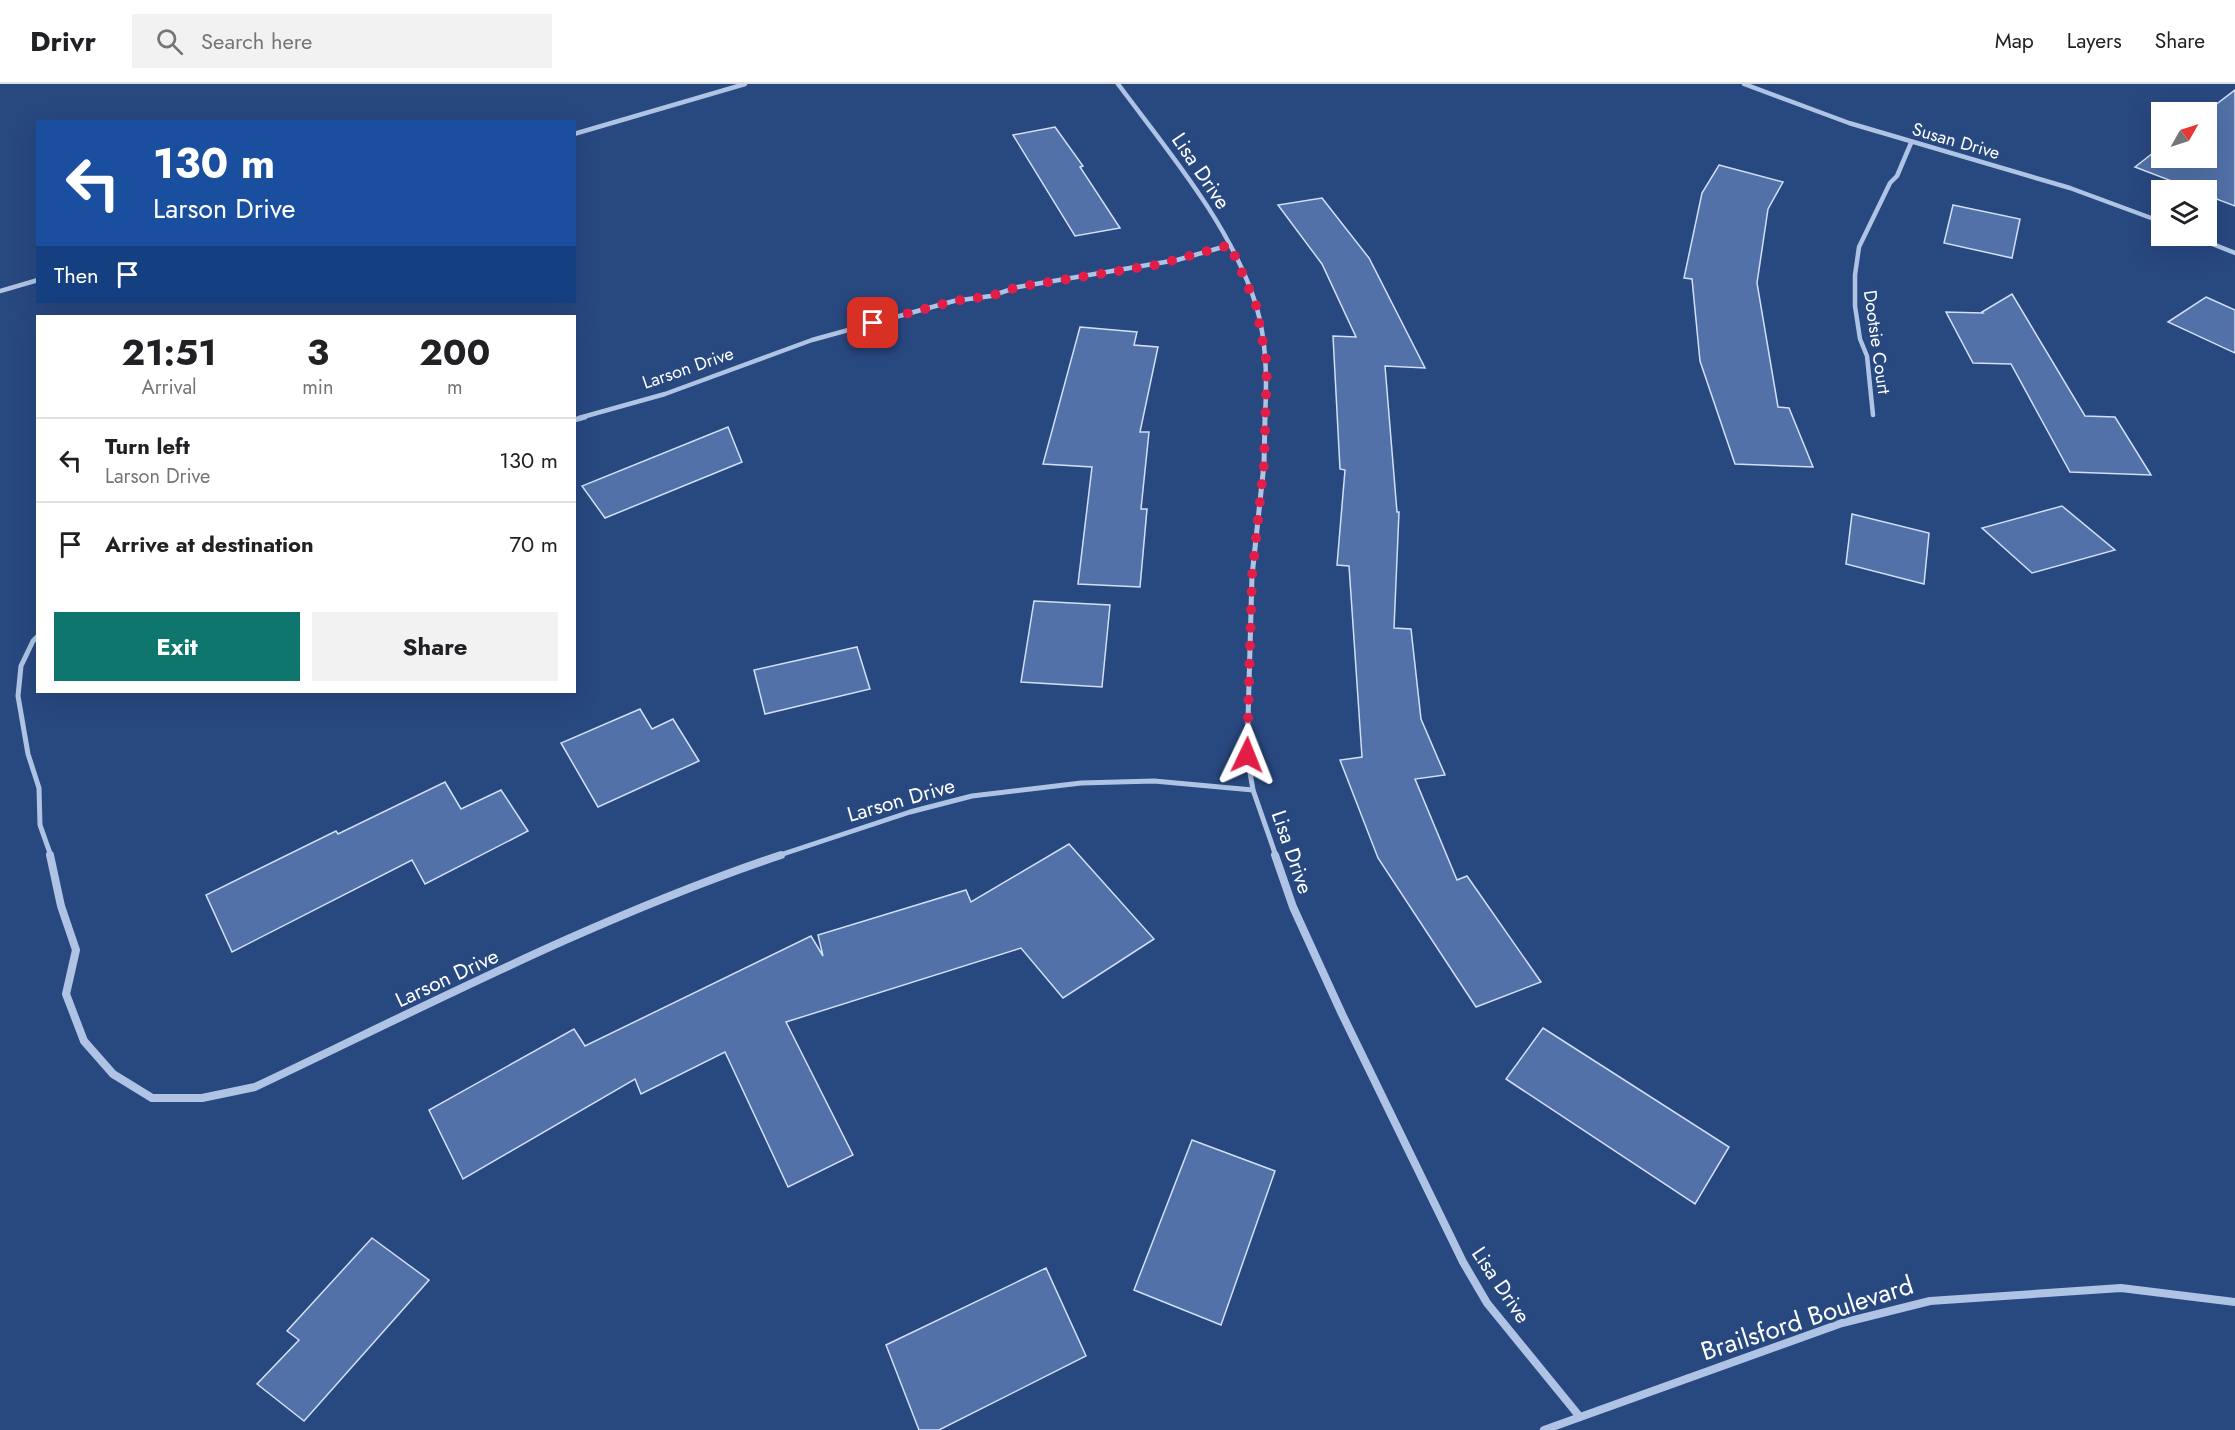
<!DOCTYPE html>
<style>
body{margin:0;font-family:Jost,sans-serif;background:#f2f2f2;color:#202124;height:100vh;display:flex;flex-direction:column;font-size:22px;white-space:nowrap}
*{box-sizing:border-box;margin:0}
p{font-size:20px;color:#757577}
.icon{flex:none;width:33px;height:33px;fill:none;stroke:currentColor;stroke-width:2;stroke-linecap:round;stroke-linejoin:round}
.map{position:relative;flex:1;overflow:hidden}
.panel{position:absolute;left:36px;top:231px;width:540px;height:378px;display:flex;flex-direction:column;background:#fff;border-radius:0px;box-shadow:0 6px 24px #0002}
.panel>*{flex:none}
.top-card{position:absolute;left:36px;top:36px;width:540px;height:183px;border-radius:0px;box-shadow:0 6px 24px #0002;background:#1a4fa0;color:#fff;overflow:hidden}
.needle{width:39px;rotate:51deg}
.fabs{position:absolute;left:2151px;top:18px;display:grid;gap:12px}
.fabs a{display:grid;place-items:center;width:66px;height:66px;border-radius:0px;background:#fff;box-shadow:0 6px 24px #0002;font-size:30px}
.pin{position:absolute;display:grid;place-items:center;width:51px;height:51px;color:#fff;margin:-26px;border-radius:12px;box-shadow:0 3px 9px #0006}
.me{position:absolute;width:66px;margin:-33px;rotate:2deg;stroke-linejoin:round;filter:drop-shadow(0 0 4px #0008)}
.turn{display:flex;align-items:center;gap:21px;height:126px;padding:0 18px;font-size:27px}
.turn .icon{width:78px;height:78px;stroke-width:2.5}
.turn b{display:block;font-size:42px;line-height:51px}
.then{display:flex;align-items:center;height:57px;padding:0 18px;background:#0003;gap:12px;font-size:22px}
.eta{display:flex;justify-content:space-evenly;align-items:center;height:102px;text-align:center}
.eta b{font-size:36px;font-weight:700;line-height:42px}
.action{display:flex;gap:12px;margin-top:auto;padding:12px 18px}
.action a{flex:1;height:69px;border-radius:0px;background:#0f766e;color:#fff;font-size:24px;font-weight:700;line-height:69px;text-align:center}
.action a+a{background:#f2f2f2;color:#202124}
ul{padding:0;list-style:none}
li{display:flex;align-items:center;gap:18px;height:84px;padding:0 18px;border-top:2px solid #e0e0e0}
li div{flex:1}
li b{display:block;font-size:22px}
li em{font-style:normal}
header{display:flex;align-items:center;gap:36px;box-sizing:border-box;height:84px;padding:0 30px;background:#fff;border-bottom:2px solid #e0e0e0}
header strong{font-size:28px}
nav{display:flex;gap:33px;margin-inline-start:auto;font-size:21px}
.search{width:420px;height:54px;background:#f2f2f2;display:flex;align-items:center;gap:15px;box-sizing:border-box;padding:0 21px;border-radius:0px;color:#757577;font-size:22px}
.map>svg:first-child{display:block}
.building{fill:#5171a8;stroke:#d2dff5;stroke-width:1.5}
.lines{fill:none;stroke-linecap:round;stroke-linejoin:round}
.minor-far2{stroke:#afc4e5;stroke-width:4.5}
.minor-far1{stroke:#afc4e5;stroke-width:5}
.minor{stroke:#afc4e5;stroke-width:8}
.route{stroke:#e11d48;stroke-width:10;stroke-dasharray:0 18}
.labels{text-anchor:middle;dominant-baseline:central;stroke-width:6;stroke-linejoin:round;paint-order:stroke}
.far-street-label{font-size:18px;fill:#fff;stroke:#284880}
.street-label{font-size:21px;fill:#fff;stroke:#284880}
.near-street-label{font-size:26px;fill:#fff;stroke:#284880}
</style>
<header>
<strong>Drivr</strong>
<div class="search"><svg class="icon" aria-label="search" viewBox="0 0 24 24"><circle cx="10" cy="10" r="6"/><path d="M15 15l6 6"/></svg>Search here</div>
<nav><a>Map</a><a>Layers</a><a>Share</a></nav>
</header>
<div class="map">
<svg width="2235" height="1346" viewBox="0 0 2235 1346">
<rect width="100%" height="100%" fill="#284880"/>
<!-- building -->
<g class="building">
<path d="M2235,6V122L2206,111V106H2195L2135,83L2162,62V74H2206V28Z"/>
<path d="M1055,43L1083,82L1080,83L1120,144L1075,152L1013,51Z"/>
<path d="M1719,81L1783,98L1768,125L1757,199L1778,323L1789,324L1813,383L1735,380L1700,277L1692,195L1684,194L1702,109Z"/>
<path d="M1322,114L1369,174L1425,284L1385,282L1397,428H1399L1394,544L1411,545L1421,635L1445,691L1415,695L1457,796L1467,792L1541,898L1476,923L1378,774L1340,676L1362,673L1349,482L1337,481L1345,386L1340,385L1333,252L1356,253L1322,180L1278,121Z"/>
<path d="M1953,121L2020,135L2012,174L1944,159Z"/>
<path d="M2012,210L2085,332L2115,333L2151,391L2070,388L2011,280L1973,279L1946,228L1983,229L1982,228Z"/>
<path d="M2206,213L2235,226V269L2168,238Z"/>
<path d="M1080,243L1137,248L1134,261L1158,263L1140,348H1149L1141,425H1147L1140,503L1078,500L1092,383L1043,380Z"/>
<path d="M728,343L742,378L605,434L582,402Z"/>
<path d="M2062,422L2115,466L2032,489L1982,444Z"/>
<path d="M1852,430L1929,449L1924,500L1846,480Z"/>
<path d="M1034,517L1110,521L1102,603L1021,598Z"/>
<path d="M857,563L870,605L765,630L754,586Z"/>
<path d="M640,625L652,645L673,635L699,677L598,723L561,659Z"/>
<path d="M445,698L461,725L501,706L528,747L425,800L412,776L232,868L206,811L336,747L338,750Z"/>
<path d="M1069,760L1154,855L1063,914L1021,864L786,938L853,1071L788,1103L725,968L641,1010L635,995L463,1095L429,1026L574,945L585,962L811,852L823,872L818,851L966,806L971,818Z"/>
<path d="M1543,944L1729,1063L1695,1120L1506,995Z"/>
<path d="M1192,1056L1275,1087L1221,1241L1134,1206Z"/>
<path d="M372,1154L429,1196L304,1337L257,1300L299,1256L287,1247Z"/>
<path d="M1046,1184L1086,1272L939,1346H919L886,1261Z"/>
</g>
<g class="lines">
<!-- minor-far2 -->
<g class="minor-far2">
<path d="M1118,0C1167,66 1231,141 1256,221C1267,258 1267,296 1265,334"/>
<path d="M1744,0L1849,39L2070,104L2162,138"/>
<path d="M574,50L745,0"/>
<path d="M2192,152L2235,169"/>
<path d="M0,207L38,196"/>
<path d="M1873,331L1867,272L1860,255L1855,222V191L1859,163L1890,99L1897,92L1911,59"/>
<path d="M579,334L665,310L812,256L954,217L991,212L1018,203L1177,176L1230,161"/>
</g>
<!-- minor-far1 -->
<g class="minor-far1">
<path d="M1265,333L1264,380L1252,492L1247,671L1253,706L1276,772"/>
<path d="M574,336L585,333"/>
<path d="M38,552L33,557L21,582L18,612L28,670L39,704L40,741L51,772"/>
<path d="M777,772L910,728L972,712L1081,699L1154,697L1253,706"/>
</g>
<!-- minor -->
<g class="minor">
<path d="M50,771L61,822L76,866L66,910L84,957L113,990L152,1014H202L255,1003C428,921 599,832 781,771"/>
<path d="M1275,771L1293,823L1342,930L1463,1178L1487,1219L1580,1333"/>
<path d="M1544,1346L1842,1239L1930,1217L2121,1204L2235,1218"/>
</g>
</g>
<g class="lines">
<!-- route -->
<path class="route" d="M873,239L954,217L991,212L1018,203L1156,181L1230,161L1256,221L1267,281L1264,380L1252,492L1247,671"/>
</g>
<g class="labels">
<!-- far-street labels -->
<g class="far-street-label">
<text transform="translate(1956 57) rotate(16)">Susan Drive</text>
<text transform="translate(1877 258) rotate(82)">Dootsie Court</text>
<text transform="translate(688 284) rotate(-19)">Larson Drive</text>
</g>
<!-- street labels -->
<g class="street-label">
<text transform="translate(1201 87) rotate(56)">Lisa Drive</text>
<text transform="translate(901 716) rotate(-16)">Larson Drive</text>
<text transform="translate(1292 768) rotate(71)">Lisa Drive</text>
<text transform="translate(447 894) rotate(-25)">Larson Drive</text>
<text transform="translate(1501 1201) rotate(56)">Lisa Drive</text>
</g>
<!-- near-street labels -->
<g class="near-street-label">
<text transform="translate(1807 1234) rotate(-18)">Brailsford Boulevard</text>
</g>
</g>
</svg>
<div class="fabs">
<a><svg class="needle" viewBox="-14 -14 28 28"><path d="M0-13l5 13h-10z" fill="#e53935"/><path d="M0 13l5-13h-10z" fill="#757577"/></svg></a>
<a><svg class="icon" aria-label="layers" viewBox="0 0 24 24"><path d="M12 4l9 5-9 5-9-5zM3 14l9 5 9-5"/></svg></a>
</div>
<div class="pin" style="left:873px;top:239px;background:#d93025"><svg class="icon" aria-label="arrive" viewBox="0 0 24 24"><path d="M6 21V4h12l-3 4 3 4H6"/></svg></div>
<svg class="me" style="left:1247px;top:671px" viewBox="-20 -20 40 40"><path d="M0-17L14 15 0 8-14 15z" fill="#e11d48" stroke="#fff" stroke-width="4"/></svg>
<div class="top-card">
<div class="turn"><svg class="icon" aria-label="left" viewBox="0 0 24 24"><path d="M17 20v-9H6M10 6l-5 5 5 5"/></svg><div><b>130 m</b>Larson Drive</div></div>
<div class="then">Then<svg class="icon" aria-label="arrive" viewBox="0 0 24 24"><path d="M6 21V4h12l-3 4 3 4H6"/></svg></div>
</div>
<section class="panel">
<div class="eta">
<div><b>21:51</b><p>Arrival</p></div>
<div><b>3</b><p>min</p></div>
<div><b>200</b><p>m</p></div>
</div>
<ul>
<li><svg class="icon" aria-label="left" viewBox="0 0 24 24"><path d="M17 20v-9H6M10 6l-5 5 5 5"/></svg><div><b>Turn left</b><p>Larson Drive</p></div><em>130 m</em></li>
<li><svg class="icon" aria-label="arrive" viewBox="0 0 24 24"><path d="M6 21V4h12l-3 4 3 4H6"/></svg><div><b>Arrive at destination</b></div><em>70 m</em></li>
</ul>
<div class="action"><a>Exit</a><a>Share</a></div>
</section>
</div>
